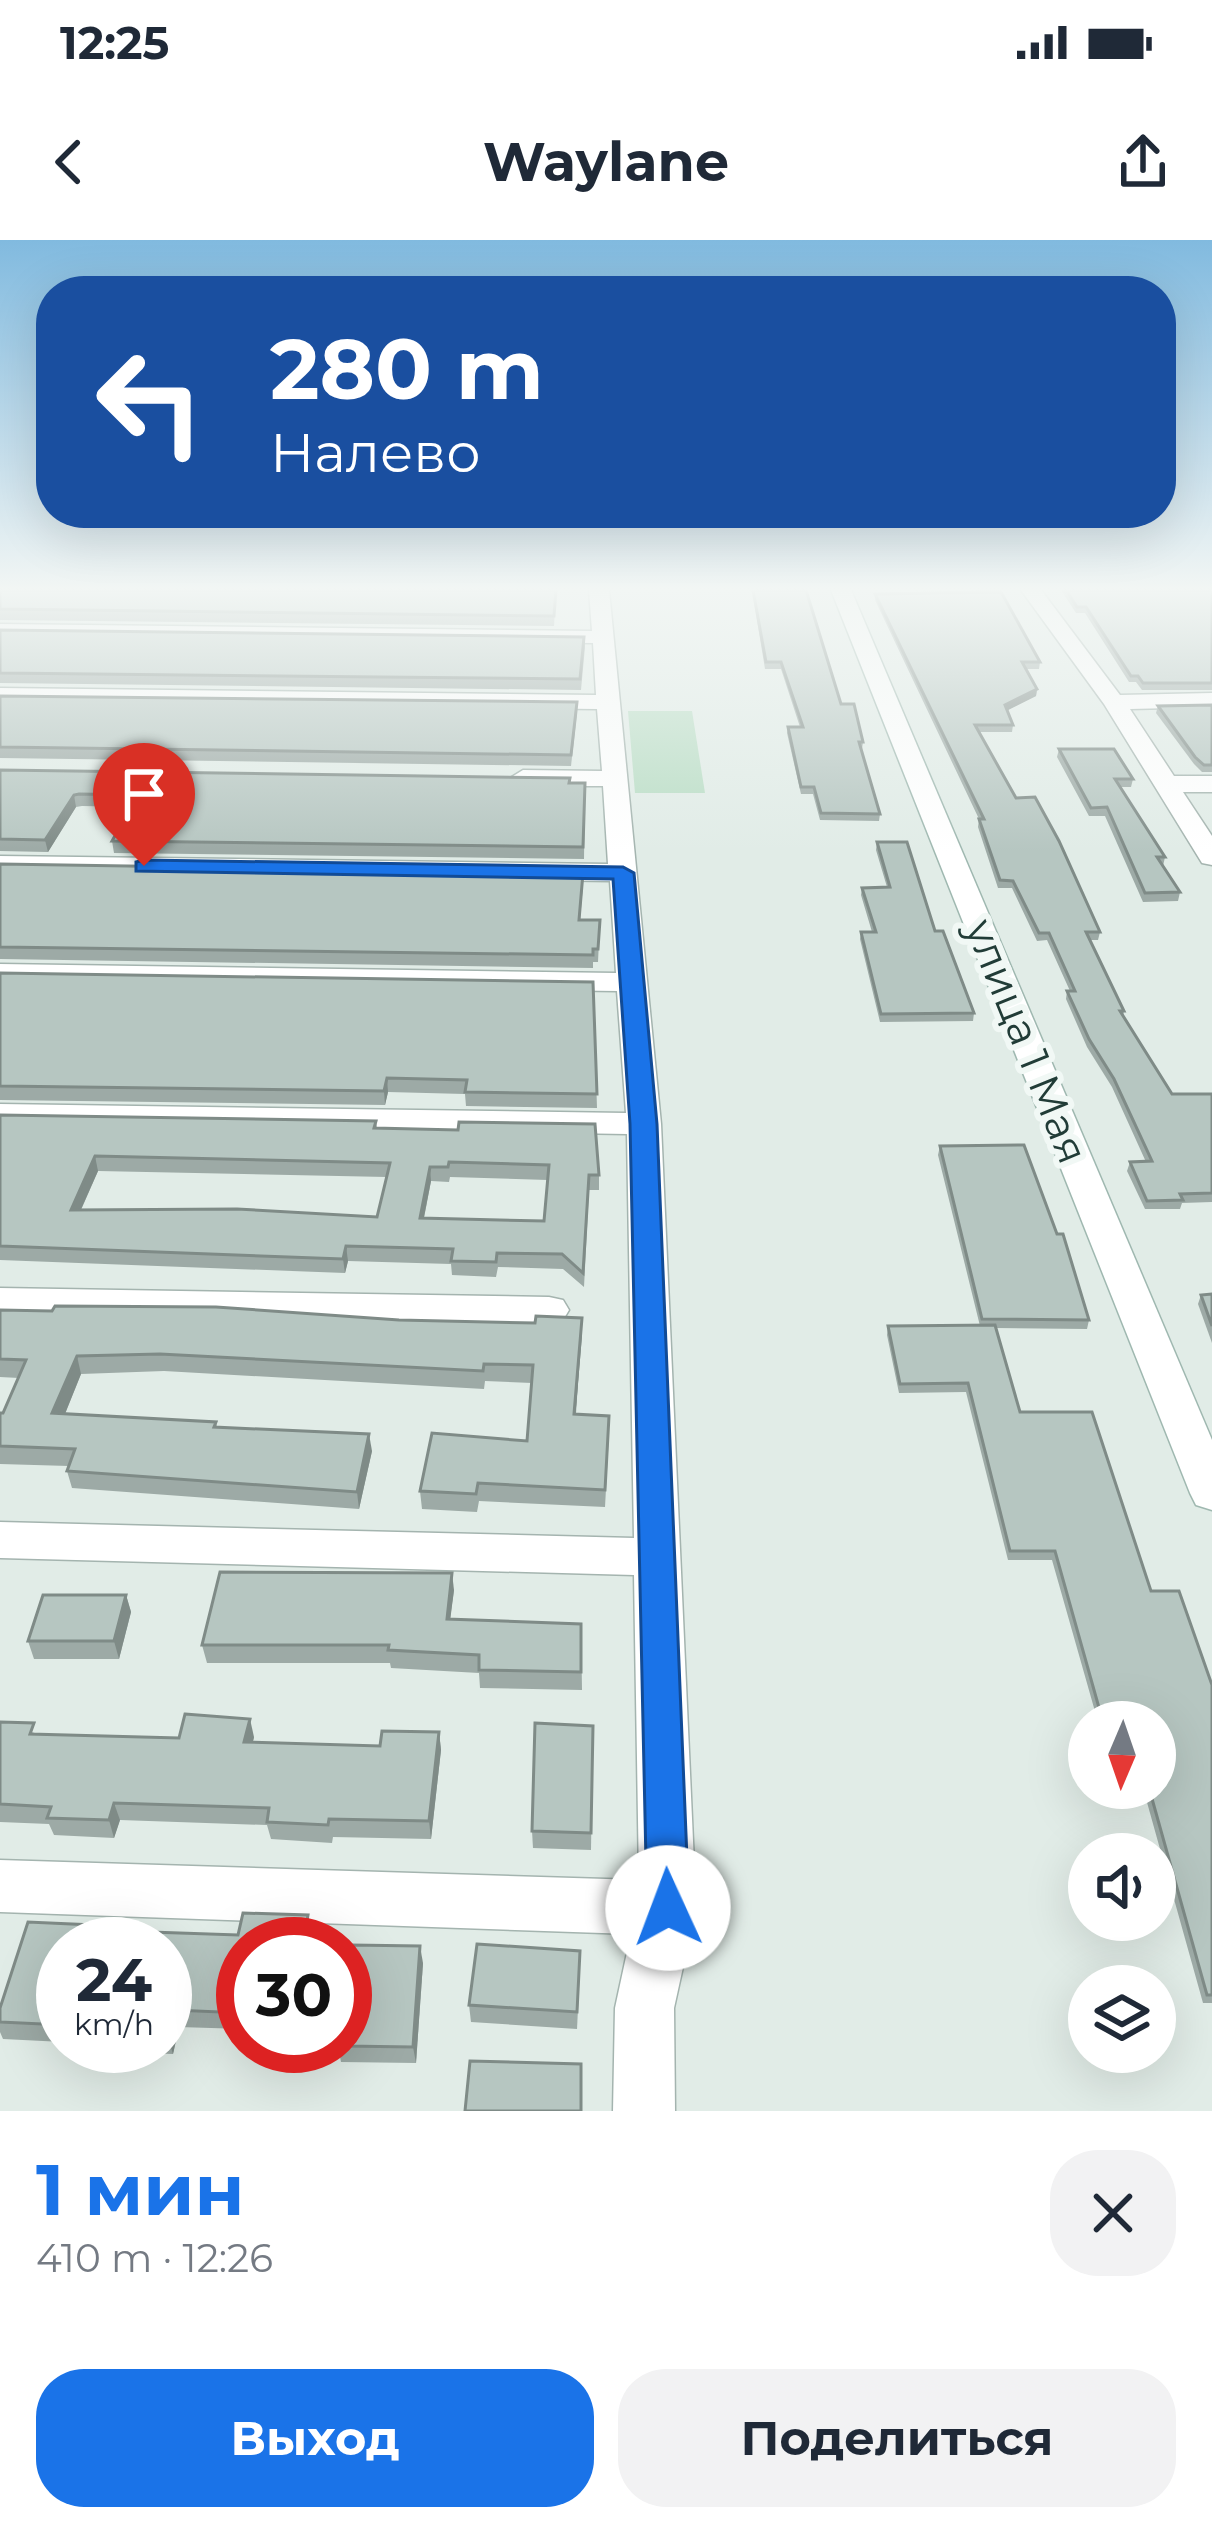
<!DOCTYPE html>
<html lang="ru">
<meta charset="utf-8">
<style>
body{margin:0;font-family:Montserrat,sans-serif;background:#f2f2f3;color:#1f2937;height:100vh;display:flex;flex-direction:column;font-size:45px;white-space:nowrap}
*{box-sizing:border-box;margin:0}
p{font-size:39px;color:#747a83}
.icon{flex:none;width:66px;height:66px;fill:none;stroke:currentColor;stroke-width:2;stroke-linecap:round;stroke-linejoin:round}
.map{position:relative;height:1871px;overflow:hidden}
.side{display:flex;flex-direction:column;background:#fff;flex:1}
.side>*{flex:none}
.top-card{position:absolute;left:36px;top:36px;width:1140px;height:252px;border-radius:48px;box-shadow:0 12px 48px #0002;background:#1a4fa0;color:#fff;overflow:hidden}
.needle{width:78px;rotate:182deg}
.tools{position:absolute;left:1068px;top:1461px;display:grid;gap:24px}
.tools a{display:grid;place-items:center;width:108px;height:108px;border-radius:50%;background:#fff;box-shadow:0 12px 48px #0002;font-size:60px}
.speed{position:absolute;left:36px;top:1677px;display:flex;gap:24px;font-size:60px;font-weight:700;text-align:center}
.speed>*{display:grid;place-content:center;width:156px;height:156px;border-radius:50%;background:#fff;box-shadow:0 12px 48px #0002;line-height:1}
.speed small{font-size:30px;font-weight:400}
.speed .limit{border:18px solid #d22;background:#fff;color:#111}
.pin{position:absolute;display:grid;place-items:center;width:102px;height:102px;color:#fff;margin:-123px -51px;border-radius:50% 50% 50% 0;rotate:-45deg;box-shadow:0 0 12px #0007}
.pin .icon{rotate:45deg}
.me{position:absolute;width:132px;margin:-66px;rotate:358deg;stroke-linejoin:round;filter:drop-shadow(0 0 9px #0008)}
.turn{display:flex;align-items:center;gap:42px;height:252px;padding:0 36px;font-size:54px}
.turn .icon{width:156px;height:156px;stroke-width:2.5}
.turn b{display:block;font-size:84px;line-height:102px}
.round{display:grid;place-items:center;flex:none;width:126px;height:126px;border-radius:48px;background:#f2f2f3}
.headline{display:flex;align-items:center;justify-content:space-between;height:204px;padding:0 36px}
h1{font-size:72px;font-weight:700;line-height:90px;color:#1a73e8}
.button{display:flex;gap:24px;margin-top:auto;padding:24px 36px}
.button a{flex:1;height:138px;border-radius:48px;background:#1a73e8;color:#fff;font-size:48px;font-weight:700;line-height:138px;text-align:center}
.button a+a{background:#f2f2f3;color:#1f2937}
.status{display:flex;justify-content:space-between;align-items:center;height:84px;padding:0 60px;background:#fff;direction:ltr}
.status svg{height:33px;fill:currentColor}
header{display:flex;justify-content:space-between;align-items:center;height:156px;padding:0 36px;background:#fff;font-size:54px;font-weight:700}
.map>svg:first-child{display:block}
.green{fill:#b9ddc5}
.lines{fill:none;stroke-linecap:round;stroke-linejoin:round}
.street-casing{stroke:#a4b4af;stroke-width:3}
.secondary-casing{stroke:#9fb8b0;stroke-width:3}
.street{fill:#fff;fill-rule:evenodd}
.secondary{fill:#fff;fill-rule:evenodd}
.wall{fill:#9daaa6;fill-rule:evenodd}
.shaded-wall{fill:#7f8b87}
.building{fill:#b6c6c1;stroke:#7f8b87;stroke-width:3;fill-rule:evenodd}
.route{fill:#1a73e8;stroke:#114b97;stroke-width:3}
.labels{text-anchor:middle;dominant-baseline:central;stroke-width:12;stroke-linejoin:round;paint-order:stroke}
.street-label{font-size:42px;fill:#213c37;stroke:#f1f8f5}
</style>
<div class="status"><b>12:25</b><svg viewBox="0 0 49 12"><path d="M0 12V9h3v3zM5 12V6h3v6zM10 12V3h3v9zM15 12V0h3v12zM26 1h20v11H26zM47 4h2v5h-2z"/></svg></div>
<header><svg class="icon" aria-label="back" viewBox="0 0 24 24"><path d="M15 5l-7 7 7 7"/></svg>Waylane<svg class="icon" aria-label="share" viewBox="0 0 24 24"><path d="M12 15V3M7 8l5-5 5 5M5 13v7h14v-7"/></svg></header>
<div class="map">
<svg width="1212" height="1871" viewBox="0 0 1212 1871">
<rect width="100%" height="100%" fill="#e1ece7"/>
<!-- green -->
<path class="green" d="M628,471H692L705,553H635Z"/>
<g class="lines">
<!-- street casing -->
<g class="street-casing">
<g id="street">
<path d="M589,350H609L661,884L696,1668L674,1768L675,1871H613L615,1768L631,1694L0,1672V1620L639,1640L634,1335L0,1318V1282L634,1298L627,894L0,884V864L626,873L617,751L0,742V724L616,733L610,641L0,632V616L608,624L603,546H523L510,538L523,530L602,531L597,469L0,462V448L596,455L593,403L0,396V384L592,391Z"/>
<path d="M1021,350H1041L1120,455L1212,453V467L1130,469L1174,536H1212V552H1183L1212,596V625L1202,623L1104,464Z"/>
<path d="M0,1048L549,1057L563,1060L569,1070L563,1080L549,1083L0,1074Z"/>
</g>
</g>
<!-- secondary casing -->
<g class="secondary-casing">
<path id="secondary" d="M831,350H851L1212,1200V1270L1196,1265L1190,1253Z"/>
</g>
<!-- street -->
<use href="#street" class="street"/>
<!-- secondary -->
<use href="#secondary" class="secondary"/>
</g>
<!-- wall -->
<g class="wall">
<path d="M0,350H556L554,386L0,380Z"/>
<path d="M752,350H806L841,464L863,502L862,509H861L880,574L879,581L820,580L813,554H801L787,493L788,487H800L781,429H765Z"/>
<path d="M1061,350H1212V450H1142L1136,442H1129L1085,373H1076Z"/>
<path d="M875,354L1040,422L1039,429H1026L1037,449L1036,456L1008,470L1013,485L1012,492H979L1016,558L1100,692L1098,700H1090L1124,771L1123,777L1172,854H1212V962L1182,963L1180,969H1145L1127,931L1130,922H1146L1112,847L1087,807L1066,759L1067,751H1070L1047,700L1037,701L1012,648H998L978,587L979,579L875,360Z"/>
<path d="M0,390L584,397L585,407L581,450L0,443Z"/>
<path d="M0,456L577,473L571,526L0,518Z"/>
<path d="M1212,465V532H1202L1194,524L1156,473L1158,466Z"/>
<path d="M1059,509L1133,539L1131,547H1120L1165,617L1163,626L1180,652L1178,661L1143,662L1105,576H1089L1057,517Z"/>
<path d="M0,530L585,543L584,619L114,613L112,601L131,567L82,566L76,567L48,612L0,611Z"/>
<path d="M877,602L935,691L974,773L973,781L880,782L860,699L861,692H872L861,655L862,648L887,647L876,610Z"/>
<path d="M0,624L583,645L580,680H600L598,722H593V728L0,719Z"/>
<path d="M0,733L593,742L597,868L466,866L465,854L388,852L385,865L0,860Z"/>
<path d="M0,875L376,881L377,888L599,935V950H589L584,1047L563,1029L498,1027L496,1037L452,1035L451,1024L348,1021L345,1033L0,1020ZM98,931L387,937L377,977L81,970ZM450,937L548,940L544,981L424,978L431,941L449,942Z"/>
<path d="M940,906L1089,1080L1087,1089L996,1088L1020,1172L1151,1351L1212,1445V1763H1203L1143,1548H1155V1482H1098L1052,1320H1008L966,1152L899,1153L887,1095L888,1086H980L938,915Z"/>
<path d="M1212,1054V1103L1198,1064L1201,1055Z"/>
<path d="M0,1070L535,1083L582,1078L576,1174L609,1194L605,1267L479,1261L477,1272L422,1269L420,1251L527,1201L532,1143L485,1141L484,1149L164,1131L81,1134L65,1174L216,1182L217,1187L372,1211L359,1269L72,1248L67,1231L69,1226L0,1224V1173H3L19,1138L0,1137Z"/>
<path d="M454,1350L450,1379L581,1384L582,1450L480,1448L479,1433L391,1428L390,1423H207L202,1405Z"/>
<path d="M126,1355L131,1372L119,1419H34L28,1401Z"/>
<path d="M0,1482L38,1494L179,1498L254,1497L253,1502L380,1506L439,1492L441,1510L431,1599L333,1597L332,1603L271,1599L267,1585L120,1580L114,1598L54,1595L49,1584L0,1582Z"/>
<path d="M593,1486L591,1610L533,1608L532,1591Z"/>
<path d="M243,1673L308,1675L312,1692L310,1704H243V1789L179,1787L173,1814L115,1812L112,1806H165V1704H63V1802L3,1799L0,1792V1768L28,1682L93,1685L95,1690L238,1695Z"/>
<path d="M423,1723L416,1823L341,1822L338,1806Z"/>
<path d="M580,1728L577,1789L471,1782L469,1765Z"/>
</g>
<!-- shaded-wall -->
<g class="shaded-wall">
<path d="M1037,449L1036,456L1004,472L1005,465Z"/>
<path d="M74,555L76,567L48,612L45,600Z"/>
<path d="M387,838L388,852L385,865L384,851Z"/>
<path d="M95,916L98,931L74,985L71,970Z"/>
<path d="M430,927L431,941L421,992L420,978Z"/>
<path d="M346,1006L348,1021L345,1033L343,1019Z"/>
<path d="M582,1078V1095L574,1192V1174Z"/>
<path d="M77,1116L81,1134L58,1191L52,1173Z"/>
<path d="M369,1194L372,1211L359,1269L357,1252Z"/>
<path d="M452,1333L454,1350L448,1397L447,1379Z"/>
<path d="M126,1355L131,1372L119,1419L114,1401Z"/>
<path d="M250,1479L254,1497L248,1520L244,1502Z"/>
<path d="M439,1492L441,1510L431,1599L429,1581Z"/>
<path d="M114,1563L120,1580L114,1598L109,1580Z"/>
<path d="M308,1675L312,1692L310,1704H303Z"/>
<path d="M420,1706L423,1723L416,1823L413,1807Z"/>
<path d="M174,1770L179,1787L173,1814L168,1798Z"/>
</g>
<!-- building -->
<g class="building">
<path d="M0,350H556L554,376L0,369Z"/>
<path d="M753,350H806L841,464H854L863,502H859L880,574L821,573L814,547H801L788,487H803L781,422H766Z"/>
<path d="M1066,350H1212V443H1143L1138,436H1131L1086,367H1077Z"/>
<path d="M1001,352L1040,422H1022L1037,449L1005,465L1013,485H975L1016,558L1035,557L1059,601L1100,692H1086L1124,771H1120L1172,854H1212V953L1180,954L1183,960L1147,961L1130,922L1152,921L1114,839L1089,799L1067,751H1075L1049,693H1039L1013,641L1000,640L979,579H984L875,354Z"/>
<path d="M0,390L584,397L580,439L0,433Z"/>
<path d="M0,456L577,462L571,515L0,507Z"/>
<path d="M1212,465V525H1204L1195,517L1158,466Z"/>
<path d="M1059,509H1114L1133,539H1115L1165,617H1157L1180,652L1145,653L1107,567L1091,568Z"/>
<path d="M0,530L570,538L569,543H585L583,607L112,601L138,555L79,554L74,555L45,600L0,599Z"/>
<path d="M877,602H907L935,691H943L974,773L881,774L861,692H876L862,648L890,647Z"/>
<path d="M0,624L583,633L579,680H600L598,709H593V715L0,707Z"/>
<path d="M0,733L593,742L597,854L465,852L467,840L387,838L384,851L0,846Z"/>
<path d="M0,875L376,881L374,888L458,890L459,882L595,884L599,935H589L583,1033L562,1014L497,1013L496,1022L451,1021L453,1009L346,1006L343,1019L0,1006ZM95,916L390,923L377,977L237,969L71,970ZM449,922L549,925L544,981L420,978L430,927H448Z"/>
<path d="M1024,905L1057,994H1063L1089,1080L982,1079L940,906Z"/>
<path d="M1212,1054V1086L1201,1055Z"/>
<path d="M55,1066L216,1067L399,1080L535,1083L536,1076L582,1078L574,1174L609,1176L605,1250L478,1243L476,1254L420,1251L432,1193L527,1201L533,1125L484,1124L483,1131L160,1114L77,1116L52,1173L216,1182L214,1187L369,1194L357,1252L67,1231L75,1209L0,1206V1173H3L26,1120L0,1119V1070L52,1071Z"/>
<path d="M995,1085L1020,1172H1092L1151,1351H1179L1212,1445V1755H1207L1149,1548H1155V1482H1103L1055,1311H1010L968,1143L900,1144L888,1086Z"/>
<path d="M220,1332L452,1333L447,1379L581,1384V1432L479,1430V1415L388,1410L389,1405H202Z"/>
<path d="M43,1355H126L114,1401H28Z"/>
<path d="M185,1474L250,1479L244,1502L380,1506L382,1491L439,1492L429,1581L329,1579L328,1585L267,1582L269,1568L114,1563L109,1580L47,1578L51,1567L0,1564V1482L34,1483L30,1494L179,1498Z"/>
<path d="M535,1483L593,1486L591,1593L532,1591Z"/>
<path d="M243,1673L308,1675L303,1704H243V1773L174,1770L168,1798H165V1704H63V1785L0,1782V1768L28,1682L93,1685L92,1690L238,1695Z"/>
<path d="M477,1704L580,1711L577,1772L469,1765Z"/>
<path d="M350,1705L420,1706L413,1807L345,1806V1743Z"/>
<path d="M470,1821L581,1824V1871H465Z"/>
</g>
<!-- sky -->
<linearGradient id="sky" x2="0" y2="1"><stop stop-color="#81badf"/><stop offset="0.57" stop-color="#f2f6f4"/><stop offset="1" stop-color="#f2f6f4" stop-opacity="0"/></linearGradient>
<rect width="1212" height="612" fill="url(#sky)"/>
<!-- route -->
<path class="route" d="M144,620L623,627L634,633L657,884L689,1668L683,1682L668,1688L653,1682L647,1668L630,884L613,639L136,631V622Z"/>
<g class="labels">
<!-- street labels -->
<g class="street-label">
<text transform="translate(1027 801) rotate(68)">улица 1 Мая</text>
</g>
</g>
</svg>
<div class="tools">
<a><svg class="needle" viewBox="-14 -14 28 28"><path d="M0-13l5 13h-10z" fill="#e53935"/><path d="M0 13l5-13h-10z" fill="#747a83"/></svg></a>
<a><svg class="icon" aria-label="sound" viewBox="0 0 24 24"><path d="M4 9h4l5-4v14l-5-4H4zM17 9q2 3 0 6"/></svg></a>
<a><svg class="icon" aria-label="layers" viewBox="0 0 24 24"><path d="M12 4l9 5-9 5-9-5zM3 14l9 5 9-5"/></svg></a>
</div>
<div class="speed"><div>24<small>km/h</small></div><div class="limit">30</div></div>
<div class="pin" style="left:144px;top:626px;background:#d93025"><svg class="icon" aria-label="arrive" viewBox="0 0 24 24"><path d="M6 21V4h12l-3 4 3 4H6"/></svg></div>
<svg class="me" style="left:668px;top:1668px" viewBox="-20 -20 40 40"><circle r="19" fill="#fff"/><path d="M0-13L10 11 0 6-10 11z" fill="#1a73e8"/></svg>
<div class="top-card">
<div class="turn"><svg class="icon" aria-label="left" viewBox="0 0 24 24"><path d="M17 20v-9H6M10 6l-5 5 5 5"/></svg><div><b>280 m</b>Налево</div></div>
</div>
</div>
<section class="side">
<div class="headline"><div><h1>1 мин</h1><p>410 m · 12:26</p></div><a class="round"><svg class="icon" aria-label="close" viewBox="0 0 24 24"><path d="M6 6l12 12M18 6L6 18"/></svg></a></div>
<div class="button"><a>Выход</a><a>Поделиться</a></div>
</section>
